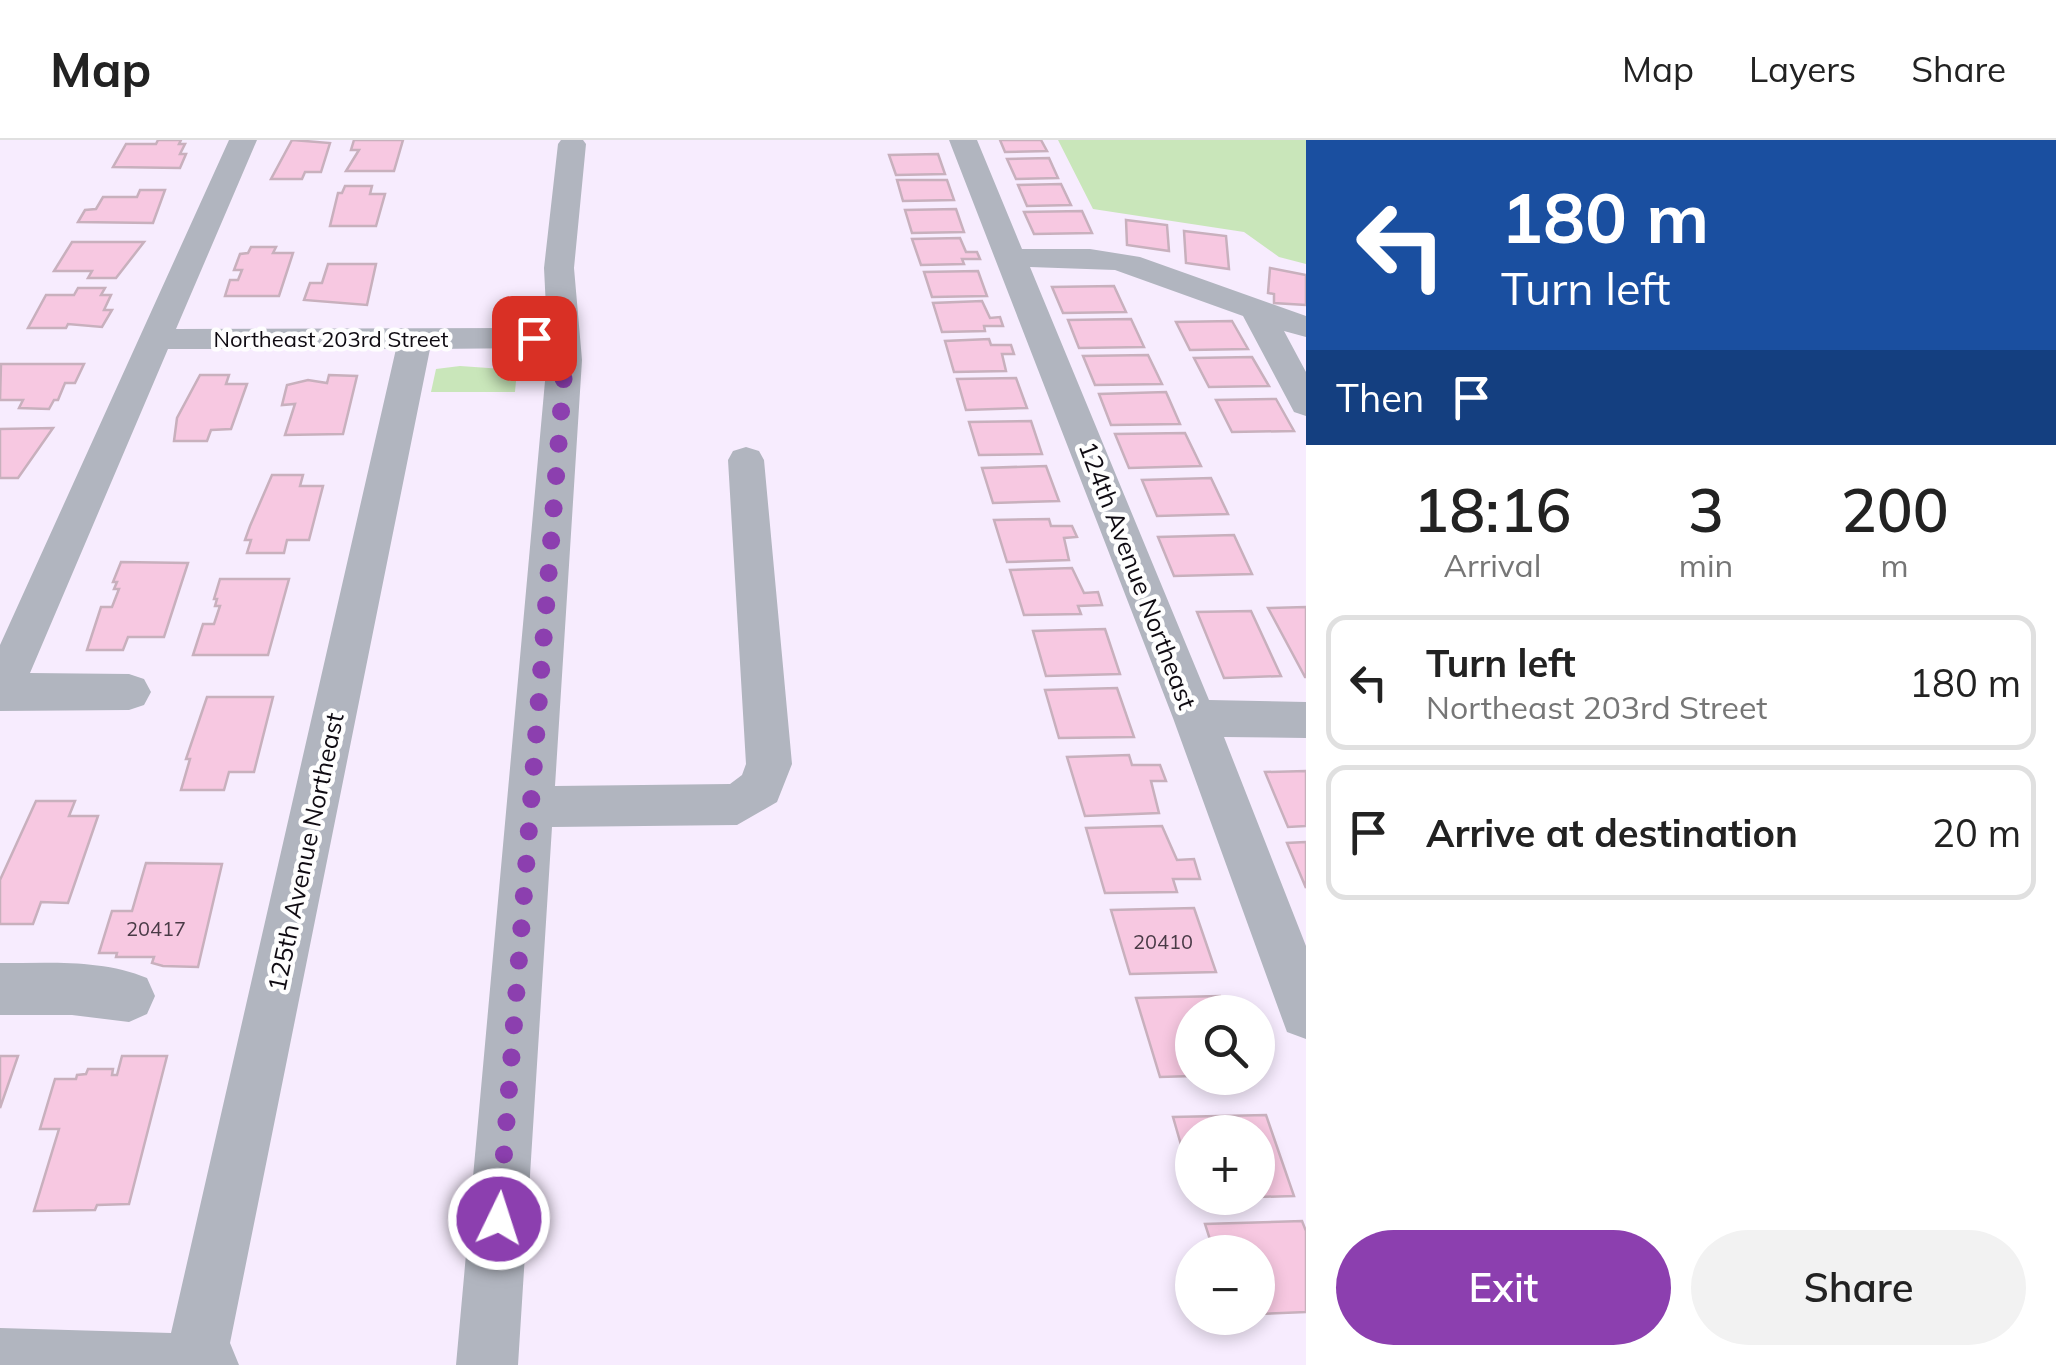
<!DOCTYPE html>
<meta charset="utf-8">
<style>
body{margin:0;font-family:Mulish,sans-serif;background:#f2f2f2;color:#222;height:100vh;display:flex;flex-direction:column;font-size:38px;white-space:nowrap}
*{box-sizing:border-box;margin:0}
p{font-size:32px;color:#767676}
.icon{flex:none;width:55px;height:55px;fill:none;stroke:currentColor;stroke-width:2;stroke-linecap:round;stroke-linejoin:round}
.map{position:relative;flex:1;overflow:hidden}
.sheet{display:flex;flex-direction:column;background:#fff;width:750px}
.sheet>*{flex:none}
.top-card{background:#1a4fa0;color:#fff;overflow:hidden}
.controls{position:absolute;left:1175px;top:855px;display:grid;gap:20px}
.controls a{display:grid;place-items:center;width:100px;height:100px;border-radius:50%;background:#fff;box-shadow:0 5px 15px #0003;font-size:50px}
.pin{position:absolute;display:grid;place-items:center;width:85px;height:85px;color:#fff;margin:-42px;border-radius:20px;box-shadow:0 5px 15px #0006}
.me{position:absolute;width:110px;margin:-55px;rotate:4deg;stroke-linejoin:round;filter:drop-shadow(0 0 8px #0008)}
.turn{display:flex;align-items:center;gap:35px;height:210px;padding:0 30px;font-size:45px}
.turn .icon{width:130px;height:130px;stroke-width:2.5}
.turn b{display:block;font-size:70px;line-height:85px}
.then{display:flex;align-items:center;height:95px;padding:0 30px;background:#0003;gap:20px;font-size:38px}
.eta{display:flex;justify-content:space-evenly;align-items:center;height:170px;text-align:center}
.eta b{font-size:60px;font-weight:600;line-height:70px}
.primary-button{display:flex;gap:20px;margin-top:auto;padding:20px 30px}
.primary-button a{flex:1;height:115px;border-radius:60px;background:#8c3faf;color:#fff;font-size:40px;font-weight:600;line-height:115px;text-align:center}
.primary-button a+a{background:#f2f2f2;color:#222}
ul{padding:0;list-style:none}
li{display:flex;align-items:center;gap:30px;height:135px;margin:0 20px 15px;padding:0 10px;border:5px solid #e0e0e0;border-radius:20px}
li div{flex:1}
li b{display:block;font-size:38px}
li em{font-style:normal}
header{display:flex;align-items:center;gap:60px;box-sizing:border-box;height:140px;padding:0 50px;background:#fff;border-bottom:2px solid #e0e0e0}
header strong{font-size:48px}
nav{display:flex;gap:55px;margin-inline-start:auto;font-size:35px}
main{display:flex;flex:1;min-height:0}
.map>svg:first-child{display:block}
.green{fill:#c9e6ba}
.building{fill:#f7c8e1;stroke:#c8b0bd;stroke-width:2.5}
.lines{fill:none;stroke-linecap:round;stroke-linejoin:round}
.minor{fill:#b1b5bf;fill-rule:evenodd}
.route{stroke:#8c3faf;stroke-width:18;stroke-dasharray:0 32.4}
.labels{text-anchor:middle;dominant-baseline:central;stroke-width:9;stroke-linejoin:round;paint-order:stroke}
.number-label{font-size:20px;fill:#493a46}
.far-street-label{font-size:22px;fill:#0f0b12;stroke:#fefefe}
.street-label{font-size:25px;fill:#0f0b12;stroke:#fefefe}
</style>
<header>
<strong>Map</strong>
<nav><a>Map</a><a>Layers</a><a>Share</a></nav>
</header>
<main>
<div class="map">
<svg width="1306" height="1225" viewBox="0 0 1306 1225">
<rect width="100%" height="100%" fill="#f7ecfe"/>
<!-- green -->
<g class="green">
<path d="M1058,0H1306V124L1279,117L1244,92L1093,69Z"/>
<path d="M460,226L517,230L515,252H431L436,229Z"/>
</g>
<!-- building -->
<g class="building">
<path d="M158,0H181L179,4H185L180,14H186L180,28L113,27L126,4H156Z"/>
<path d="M292,0L330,3L321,32H305L302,39H271Z"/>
<path d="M354,0H403L394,31H346L359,10H351Z"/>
<path d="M1000,0H1041L1047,11L1005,12Z"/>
<path d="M938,14L945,34L896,35L889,15Z"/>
<path d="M1049,18L1058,38L1016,39L1007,19Z"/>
<path d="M897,40H947L954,60L903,61Z"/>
<path d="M1061,44L1071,65L1027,66L1018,45Z"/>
<path d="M345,46H372L370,54H385L376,86H330L338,53H342Z"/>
<path d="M140,50H165L153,83L78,82L85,70L96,69L103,57H137Z"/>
<path d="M956,69L964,92L912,93L905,70Z"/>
<path d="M1082,71L1092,93L1034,94L1024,72Z"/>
<path d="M1126,80L1167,85L1169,111L1127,105Z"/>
<path d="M1184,91L1226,96L1229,129L1186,123Z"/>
<path d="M960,98L966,112H977L980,119H962L964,124L921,125L912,99Z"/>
<path d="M72,102H144L116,138H88L92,131H54Z"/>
<path d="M251,107H276L273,113H293L279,156H225L230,140H238L242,130H234L240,114L248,113Z"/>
<path d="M328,124H376L367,165L304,160L310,143H322Z"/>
<path d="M1270,128L1306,135V165L1274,163V154L1268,153Z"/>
<path d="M978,131L987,156L932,157L924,132Z"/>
<path d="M1114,146L1126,172L1063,173L1052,147Z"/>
<path d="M78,148H105L101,155H111L104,170H112L102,187L68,184L66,188H28L46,155H74Z"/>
<path d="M982,161L990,178L1000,177L1003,186H984L985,191L942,192L933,163Z"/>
<path d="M1131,179L1144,207L1079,208L1068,180Z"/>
<path d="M1232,181L1248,209L1190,210L1176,182Z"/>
<path d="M989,199L991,205H1011L1014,214H1002L1006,231L954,232L945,201Z"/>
<path d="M1148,215L1162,244L1095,245L1083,216Z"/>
<path d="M1252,217L1269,246L1209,247L1194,218Z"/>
<path d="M1,224H84L75,243H65L58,260H54L49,269L19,268L23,260H0Z"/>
<path d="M200,235H229L226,244H247L231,289L211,290L207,301H174L177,278Z"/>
<path d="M329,235L357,236L343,294L285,295L295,264L282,265L287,245L308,240L327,243Z"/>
<path d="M1016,238L1027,268L966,270L957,239Z"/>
<path d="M1166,252L1180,284L1111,285L1099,254Z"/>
<path d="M1276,259L1294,291L1232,292L1216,260Z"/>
<path d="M1031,281L1042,314L979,315L969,282Z"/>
<path d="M53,288L18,338H0V289Z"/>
<path d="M1185,293L1201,326L1129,328L1115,294Z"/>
<path d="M1046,326L1059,361L993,363L982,328Z"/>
<path d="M272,335H303L300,346H323L309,400H287L284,413H247L251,400H245L250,386Z"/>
<path d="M1211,338L1228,374L1157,376L1142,340Z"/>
<path d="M1049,379L1051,386H1072L1077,397L1064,398L1069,420L1007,422L994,380Z"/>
<path d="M1234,395L1252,434L1174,436L1158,397Z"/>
<path d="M121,422L188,423L164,497H128L123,510H87L101,467H112L119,449H114L117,442H113Z"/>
<path d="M1072,428L1084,453L1098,452L1102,465L1078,466L1081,474L1024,475L1010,430Z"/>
<path d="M220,439H289L268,515H193L203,484H214L220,466H215L217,459H214Z"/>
<path d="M1306,467V537H1305L1268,468Z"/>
<path d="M1251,471L1281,536L1224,538L1197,472Z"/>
<path d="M1105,489L1120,534L1046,536L1033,491Z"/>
<path d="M1117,548L1134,597L1059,598L1045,550Z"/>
<path d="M207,557H273L254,632H229L224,650H181L190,619H186Z"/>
<path d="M1129,615L1132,625H1160L1166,641H1151L1159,673L1085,676L1067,617Z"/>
<path d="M1306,631V686L1288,687L1265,632Z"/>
<path d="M36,661H75L69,676H98L68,763L41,762L33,784H0V740Z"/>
<path d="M1162,686L1177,720L1194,719L1200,739H1173L1177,752L1105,753L1086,688Z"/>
<path d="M1306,702V748L1287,703Z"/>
<path d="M146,723L222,724L198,827L163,826L152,823L154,817H116L117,813H99L112,771H132Z"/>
<path d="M1194,768L1216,832L1130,834L1111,770Z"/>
<path d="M1220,856L1226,872H1192V936L1160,937L1136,858Z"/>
<path d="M0,916H18L0,968Z"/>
<path d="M122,916H167L129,1064L97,1065L95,1070L34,1071L59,989H40L55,939H76L77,935L86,934L88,929H113L112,935H117Z"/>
<path d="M1266,975L1294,1056L1258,1057V992H1192V1043L1173,977Z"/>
<path d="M1302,1081L1306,1091V1172L1258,1174V1112H1214L1205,1084Z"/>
</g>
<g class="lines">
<!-- minor -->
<g class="minor">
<path d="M229,0H257L176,189L547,188L544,128L558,4L561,0H583L586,4L574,128L582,220L555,646L730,644L742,635L746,624L728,320L733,311L746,307L759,311L764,320L792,624L777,662L737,685L552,687L518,1225H456L548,208L430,209L230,1203L239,1225H0V1188L171,1193L396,209H168L30,533L129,534L144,539L151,552L144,565L129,570L0,571V505Z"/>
<path d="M949,0H977L1022,109H1090L1140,117L1306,176V197L1284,191L1306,232V276L1294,272L1243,176L1115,130L1030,127L1209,560L1306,562V598L1224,597L1306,806V899L1287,892L1280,873L1173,578Z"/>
<path d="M0,823C49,823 102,819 147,838L155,856L147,874L129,882L72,875H0Z"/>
</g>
</g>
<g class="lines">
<!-- route -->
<path class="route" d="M499,1079L565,220L564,198H534"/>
</g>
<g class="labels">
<!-- number labels -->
<g class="number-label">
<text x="156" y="788">20417</text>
<text x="1163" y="801">20410</text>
</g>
<!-- far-street labels -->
<g class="far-street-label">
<text x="331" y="199">Northeast 203rd Street</text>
</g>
<!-- street labels -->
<g class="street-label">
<text transform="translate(1138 435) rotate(69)">124th Avenue Northeast</text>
<text transform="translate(305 712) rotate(-78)">125th Avenue Northeast</text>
</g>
</g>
</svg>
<div class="controls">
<a><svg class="icon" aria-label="search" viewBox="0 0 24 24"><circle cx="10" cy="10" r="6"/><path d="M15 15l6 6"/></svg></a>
<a>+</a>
<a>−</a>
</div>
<div class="pin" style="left:534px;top:198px;background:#d93025"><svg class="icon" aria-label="arrive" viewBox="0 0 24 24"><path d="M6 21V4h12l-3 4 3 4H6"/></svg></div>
<svg class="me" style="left:499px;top:1079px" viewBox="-20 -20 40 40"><circle r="17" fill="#8c3faf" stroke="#fff" stroke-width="3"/><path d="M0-11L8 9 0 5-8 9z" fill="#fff"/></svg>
</div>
<section class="sheet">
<div class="top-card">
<div class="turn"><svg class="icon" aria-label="left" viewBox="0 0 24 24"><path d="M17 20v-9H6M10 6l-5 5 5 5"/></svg><div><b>180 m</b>Turn left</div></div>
<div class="then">Then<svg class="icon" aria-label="arrive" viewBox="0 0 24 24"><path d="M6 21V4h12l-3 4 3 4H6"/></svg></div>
</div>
<div class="eta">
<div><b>18:16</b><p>Arrival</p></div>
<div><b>3</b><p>min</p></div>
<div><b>200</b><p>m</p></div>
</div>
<ul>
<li><svg class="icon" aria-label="left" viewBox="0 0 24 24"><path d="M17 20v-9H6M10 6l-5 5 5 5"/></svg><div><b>Turn left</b><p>Northeast 203rd Street</p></div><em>180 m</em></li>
<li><svg class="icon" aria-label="arrive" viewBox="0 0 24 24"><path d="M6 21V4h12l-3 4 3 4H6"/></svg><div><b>Arrive at destination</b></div><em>20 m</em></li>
</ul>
<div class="primary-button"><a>Exit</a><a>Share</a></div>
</section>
</main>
